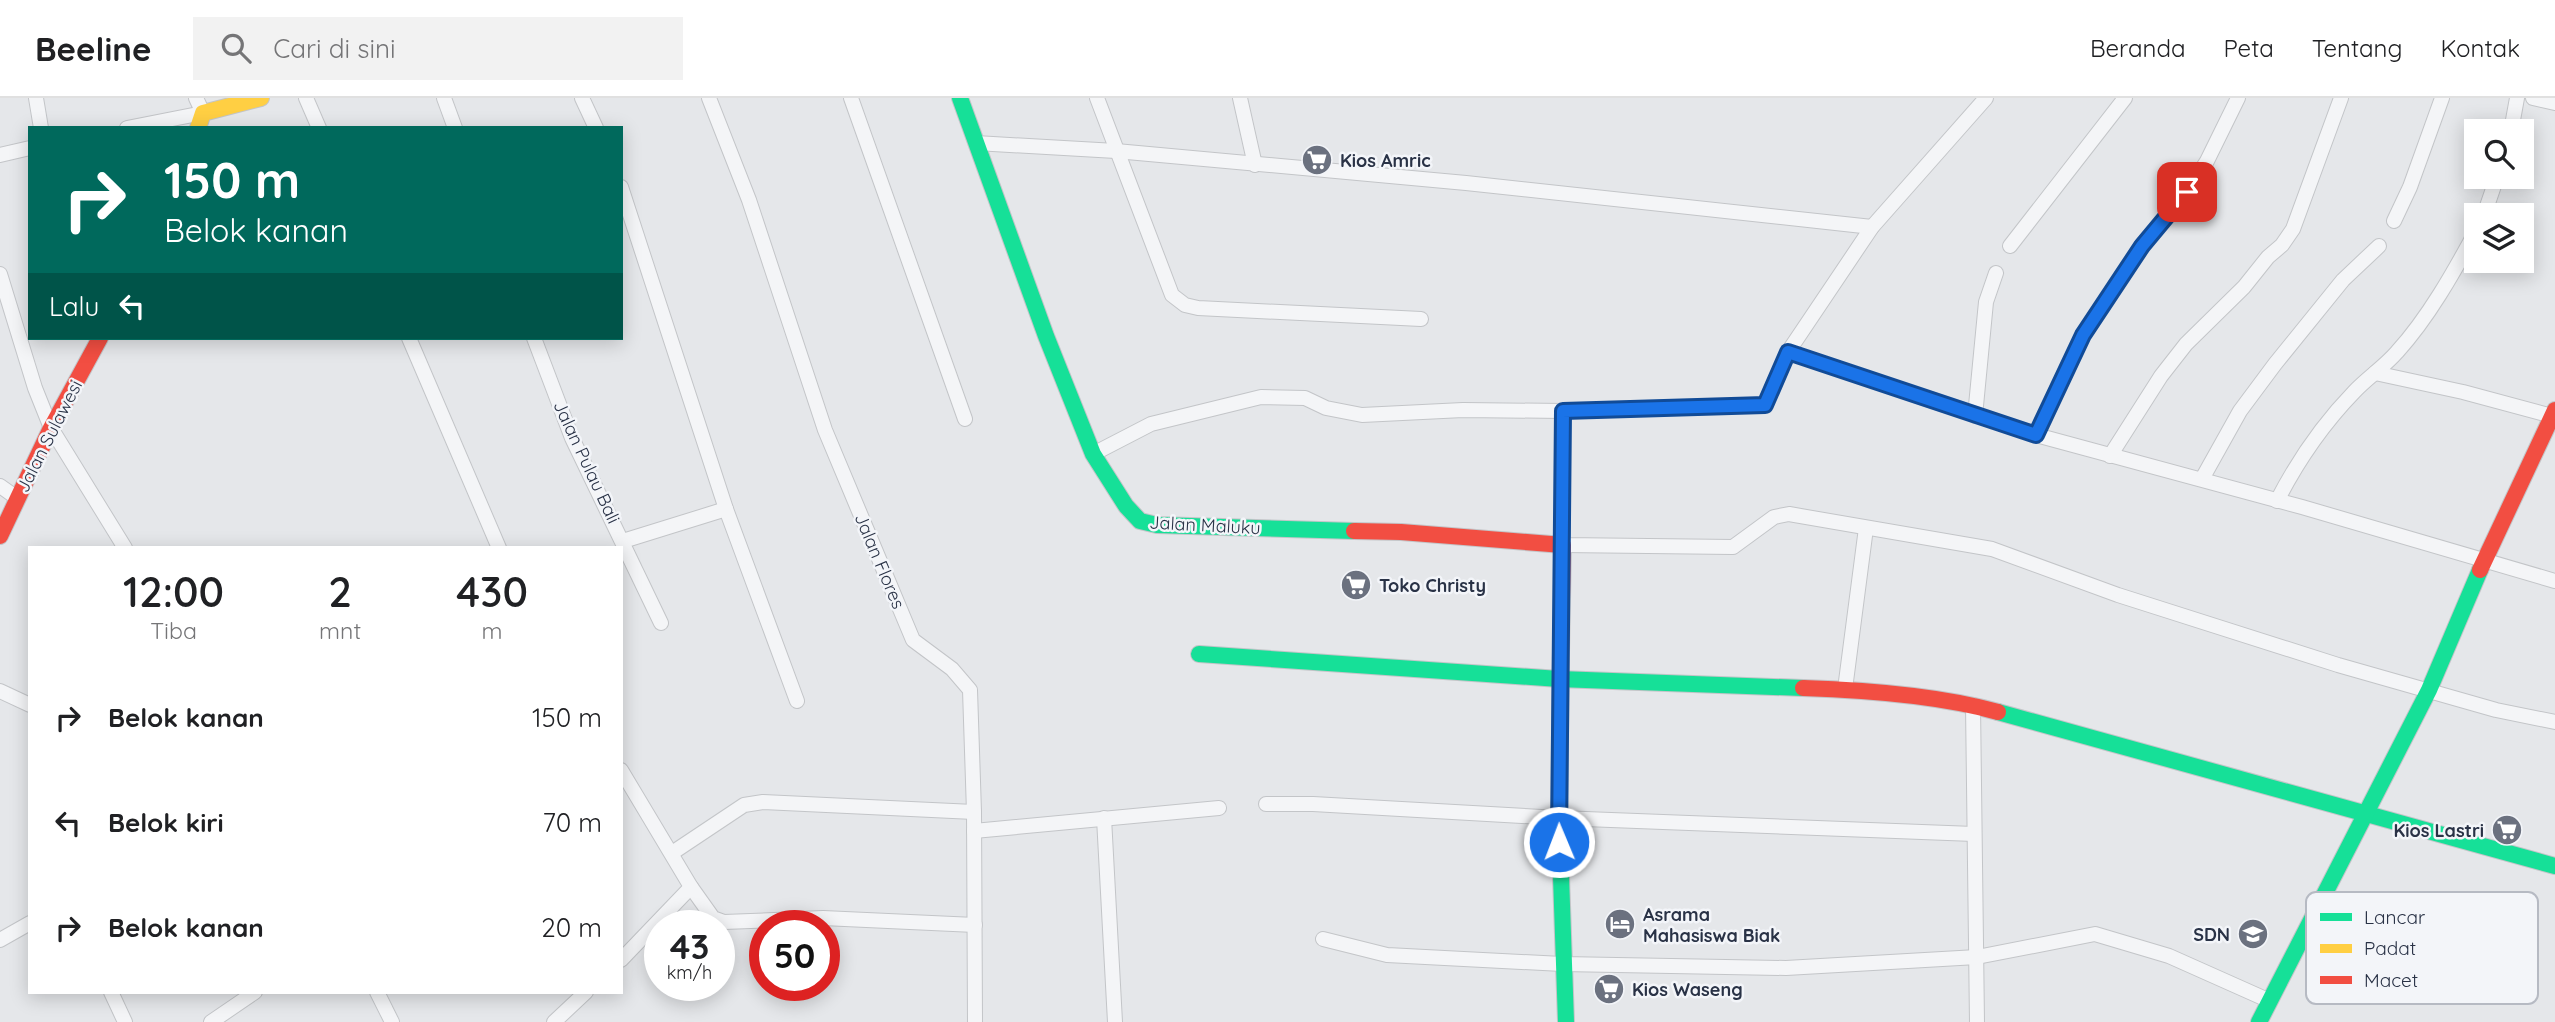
<!DOCTYPE html>
<html lang="id">
<style>
body{margin:0;font-family:Quicksand,sans-serif;background:#f2f2f2;color:#202124;height:100vh;display:flex;flex-direction:column;font-size:26px;white-space:nowrap}
*{box-sizing:border-box;margin:0}
p{font-size:23px;color:#757577}
.icon{flex:none;width:38px;height:38px;fill:none;stroke:currentColor;stroke-width:2;stroke-linecap:round;stroke-linejoin:round}
.map{position:relative;flex:1;overflow:hidden}
.panel{position:absolute;left:28px;top:448px;width:595px;height:448px;display:flex;flex-direction:column;background:#fff;border-radius:0px;box-shadow:0 4px 18px #0003}
.panel>*{flex:none}
.hud{position:absolute;left:28px;top:28px;width:595px;height:214px;border-radius:0px;box-shadow:0 4px 18px #0003;background:#00695c;color:#fff;overflow:hidden}
.tools{position:absolute;left:2464px;top:21px;display:grid;gap:14px}
.tools a{display:grid;place-items:center;width:70px;height:70px;border-radius:0px;background:#fff;box-shadow:0 4px 18px #0003;font-size:35px}
.speed{position:absolute;left:644px;top:812px;display:flex;gap:14px;font-size:35px;font-weight:700;text-align:center}
.speed>*{display:grid;place-content:center;width:91px;height:91px;border-radius:50%;background:#fff;box-shadow:0 4px 18px #0003;line-height:1}
.speed small{font-size:18px;font-weight:400}
.speed .limit{border:10px solid #d22;background:#fff;color:#111}
.pin{position:absolute;display:grid;place-items:center;width:60px;height:60px;color:#fff;margin:-30px;border-radius:14px;box-shadow:0 4px 10px #0006}
.me{position:absolute;width:77px;margin:-38px;rotate:359deg;stroke-linejoin:round;filter:drop-shadow(0 0 5px #0008)}
.turn{display:flex;align-items:center;gap:24px;height:147px;padding:0 21px;font-size:32px}
.turn .icon{width:91px;height:91px;stroke-width:2.5}
.turn b{display:block;font-size:49px;line-height:60px}
.then{display:flex;align-items:center;height:66px;padding:0 21px;background:#0003;gap:14px;font-size:26px}
.eta{display:flex;justify-content:space-evenly;align-items:center;height:119px;text-align:center}
.eta b{font-size:42px;font-weight:600;line-height:49px}
ul{padding:0;list-style:none}
li{display:flex;align-items:center;gap:21px;height:105px;padding:0 21px}
li div{flex:1}
li b{display:block;font-size:26px}
li em{font-style:normal}
header{display:flex;align-items:center;gap:42px;box-sizing:border-box;height:98px;padding:0 35px;background:#fff;border-bottom:2px solid #e0e0e0}
header strong{font-size:33px}
nav{display:flex;gap:38px;margin-inline-start:auto;font-size:24px}
.search{width:490px;height:63px;background:#f2f2f2;display:flex;align-items:center;gap:18px;box-sizing:border-box;padding:0 24px;border-radius:0px;color:#757577;font-size:26px}
.map>svg:first-child{display:block}
.lines{fill:none;stroke-linecap:round;stroke-linejoin:round}
.street-casing{stroke:#c3c5c8;stroke-width:16}
.fast-casing{stroke:#c3c5c8;stroke-width:18}
.slow-casing{stroke:#c3c5c8;stroke-width:18}
.jam-casing{stroke:#c3c5c8;stroke-width:18}
.street{stroke:#f4f5f7;stroke-width:14}
.fast{stroke:#16e098;stroke-width:16}
.slow{stroke:#ffcf43;stroke-width:16}
.jam{stroke:#f24e42;stroke-width:16}
.route-casing{stroke:#114b97;stroke-width:18}
.route{stroke:#1a73e8;stroke-width:12}
.labels{text-anchor:middle;dominant-baseline:central;stroke-width:5;stroke-linejoin:round;paint-order:stroke}
.poi-label{font-size:18px;font-weight:bold;fill:#293246;stroke:#f3f5f9;text-anchor:start}
.street-label{font-size:18px;fill:#293246;stroke:#f3f5f9}
.key{fill:#f3f5f9;stroke:#b6bac3;stroke-width:2}
.key-label{font-size:19px;fill:#293246}
</style>
<header>
<strong>Beeline</strong>
<div class="search"><svg class="icon" aria-label="search" viewBox="0 0 24 24"><circle cx="10" cy="10" r="6"/><path d="M15 15l6 6"/></svg>Cari di sini</div>
<nav><a>Beranda</a><a>Peta</a><a>Tentang</a><a>Kontak</a></nav>
</header>
<div class="map">
<svg width="2555" height="924" viewBox="0 0 2555 924">
<rect width="100%" height="100%" fill="#e5e7ea"/>
<g class="lines">
<!-- street casing -->
<g class="street-casing">
<g id="street">
<path d="M36,0L41,30"/>
<path d="M306,0L319,30"/>
<path d="M444,0L455,30"/>
<path d="M582,0L596,30"/>
<path d="M709,0L749,102L825,332L913,542L952,571L970,592L974,714L975,924"/>
<path d="M851,0L965,321"/>
<path d="M1097,0L1172,197L1185,207L1198,210L1421,221"/>
<path d="M1240,0L1255,67"/>
<path d="M2533,0L2555,5"/>
<path d="M127,30L203,15L196,0"/>
<path d="M2511,33L2517,0"/>
<path d="M976,45L1116,53L1466,85L1872,129"/>
<path d="M0,57L30,50"/>
<path d="M621,89L726,411L797,603"/>
<path d="M2484,117L2497,79"/>
<path d="M2394,123L2410,89L2442,0"/>
<path d="M2010,148L2125,0"/>
<path d="M0,176L35,290L51,330L125,450"/>
<path d="M409,240L499,450"/>
<path d="M534,240L572,340L661,525"/>
<path d="M1788,254L2036,337L2302,409L2555,483"/>
<path d="M2375,275L2463,294L2552,318"/>
<path d="M1563,313V447L1733,449L1774,419L1789,416L1992,451L2118,497L2338,567L2496,612L2555,624"/>
<path d="M1975,318L1986,204L1996,175"/>
<path d="M2036,337L2083,237L2142,148L2187,94L2207,63L2238,0"/>
<path d="M1093,356L1151,326L1261,299L1305,300L1326,310L1362,317L1463,312L1563,313L1765,307L1788,254L1872,129L1986,0"/>
<path d="M2110,358L2161,278L2186,246L2244,189L2268,159L2282,147L2293,131L2341,0"/>
<path d="M2202,381L2240,313L2275,266L2343,182L2379,148"/>
<path d="M0,388L17,400"/>
<path d="M2277,403C2298,362 2322,327 2354,294C2367,280 2384,269 2397,254C2428,220 2454,174 2476,133"/>
<path d="M623,443L726,411"/>
<path d="M1845,591L1866,430"/>
<path d="M0,593L30,607"/>
<path d="M1973,607L1977,924"/>
<path d="M621,672L691,789L713,820L724,824L823,820L975,827"/>
<path d="M1266,706H1313L1559,720L1974,736"/>
<path d="M1104,720L1115,924"/>
<path d="M974,733L1219,710"/>
<path d="M672,755L744,707L763,704L974,714"/>
<path d="M1323,841L1387,857L1562,866L1786,870L1977,859L2095,836L2169,858L2270,903"/>
<path d="M0,842L30,825"/>
<path d="M621,862L691,789"/>
<path d="M111,894L125,924"/>
<path d="M377,894L392,924"/>
<path d="M211,924L255,894"/>
<path d="M554,924L586,894"/>
</g>
</g>
<!-- fast casing -->
<g class="fast-casing">
<g id="fast">
<path d="M960,0L1046,238L1093,356L1126,408L1140,423L1157,427L1354,433"/>
<path d="M1561,554L1559,720L1566,924"/>
<path d="M1199,556L1559,581L1803,590"/>
<path d="M1998,614L2555,768"/>
<path d="M2259,924L2429,592L2480,472"/>
</g>
</g>
<!-- slow casing -->
<g class="slow-casing">
<path id="slow" d="M198,30L203,15L261,0"/>
</g>
<!-- jam casing -->
<g class="jam-casing">
<g id="jam">
<path d="M1354,433L1401,434L1563,447L1561,554"/>
<path d="M0,438L51,330L100,240"/>
<path d="M2480,472L2555,312"/>
<path d="M1803,590C1865,592 1938,597 1998,614"/>
</g>
</g>
<!-- street -->
<use href="#street" class="street"/>
<!-- fast -->
<use href="#fast" class="fast"/>
<!-- slow -->
<use href="#slow" class="slow"/>
<!-- jam -->
<use href="#jam" class="jam"/>
</g>
<g class="lines">
<!-- route casing -->
<g class="route-casing">
<path id="route" d="M1559,744L1563,313L1765,307L1788,254L2036,337L2083,237L2142,148L2187,94"/>
</g>
<!-- route -->
<use href="#route" class="route"/>
</g>
<!-- icons -->
<defs>
<g id="supermarket-disc" transform="scale(1.575)"><circle r="9.5" fill="#6b717f" stroke="#f3f5f9"/><path d="M-6-5.5h2.5l.6 2H6L4.5 2H-2.5L-4.4-4H-6ZM-1.5 3.2a1.3 1.3 0 1 0 .1 0ZM3 3.2a1.3 1.3 0 1 0 .1 0Z" fill="#fff"/></g>
<g id="hotel-disc" transform="scale(1.575)"><circle r="9.5" fill="#6b717f" stroke="#f3f5f9"/><path d="M-6-4.5h1.5V1H6V5H4.5V3h-9V5H-6ZM-4 0a1.8 1.8 0 1 1 3.6 0ZM.5 0V-2.5h3Q6-2.5 6 0Z" fill="#fff"/></g>
<g id="school-disc" transform="scale(1.575)"><circle r="9.5" fill="#6b717f" stroke="#f3f5f9"/><path d="M0-5L7-2L0 1L-7-2ZM-4 1L0 2.5L4 1V4Q0 6-4 4Z" fill="#fff"/></g>
</defs>
<g fill-rule="evenodd">
<use href="#supermarket-disc" x="1317" y="62"/>
<use href="#supermarket-disc" x="1356" y="487"/>
<use href="#supermarket-disc" x="2507" y="732"/>
<use href="#hotel-disc" x="1620" y="826"/>
<use href="#school-disc" x="2253" y="836"/>
<use href="#supermarket-disc" x="1609" y="891"/>
</g>
<g class="labels">
<!-- poi labels -->
<g class="poi-label">
<text x="1340" y="62">Kios Amric</text>
<text x="1379" y="487">Toko Christy</text>
<text x="2484" y="732" text-anchor="end">Kios Lastri</text>
<text x="1643" y="816">Asrama<tspan x="1643" dy="21">Mahasiswa Biak</tspan></text>
<text x="2230" y="836" text-anchor="end">SDN</text>
<text x="1632" y="891">Kios Waseng</text>
</g>
<!-- street labels -->
<g class="street-label">
<text transform="translate(49 338) rotate(-63)">Jalan Sulawesi</text>
<text transform="translate(587 364) rotate(65)">Jalan Pulau Bali</text>
<text transform="translate(1205 427) rotate(3)">Jalan Maluku</text>
<text transform="translate(880 463) rotate(67)">Jalan Flores</text>
</g>
</g>
<!-- legend -->
<rect x="2306" y="794" width="232" height="112" rx="10" class="key"/>
<rect x="2320" y="815" width="32" height="8" fill="#16e098"/>
<rect x="2320" y="846" width="32" height="9" fill="#ffcf43"/>
<rect x="2320" y="878" width="32" height="8" fill="#f24e42"/>
<g class="key-label">
<text x="2364" y="826">Lancar</text>
<text x="2364" y="857">Padat</text>
<text x="2364" y="889">Macet</text>
</g>
</svg>
<div class="tools">
<a><svg class="icon" aria-label="search" viewBox="0 0 24 24"><circle cx="10" cy="10" r="6"/><path d="M15 15l6 6"/></svg></a>
<a><svg class="icon" aria-label="layers" viewBox="0 0 24 24"><path d="M12 4l9 5-9 5-9-5zM3 14l9 5 9-5"/></svg></a>
</div>
<div class="speed"><div>43<small>km/h</small></div><div class="limit">50</div></div>
<div class="pin" style="left:2187px;top:94px;background:#d93025"><svg class="icon" aria-label="arrive" viewBox="0 0 24 24"><path d="M6 21V4h12l-3 4 3 4H6"/></svg></div>
<svg class="me" style="left:1559px;top:744px" viewBox="-20 -20 40 40"><circle r="17" fill="#1a73e8" stroke="#fff" stroke-width="3"/><path d="M0-11L8 9 0 5-8 9z" fill="#fff"/></svg>
<div class="hud">
<div class="turn"><svg class="icon" aria-label="right" viewBox="0 0 24 24"><path d="M7 20v-9h11M14 6l5 5-5 5"/></svg><div><b>150 m</b>Belok kanan</div></div>
<div class="then">Lalu<svg class="icon" aria-label="left" viewBox="0 0 24 24"><path d="M17 20v-9H6M10 6l-5 5 5 5"/></svg></div>
</div>
<section class="panel">
<div class="eta">
<div><b>12:00</b><p>Tiba</p></div>
<div><b>2</b><p>mnt</p></div>
<div><b>430</b><p>m</p></div>
</div>
<ul>
<li><svg class="icon" aria-label="right" viewBox="0 0 24 24"><path d="M7 20v-9h11M14 6l5 5-5 5"/></svg><div><b>Belok kanan</b></div><em>150 m</em></li>
<li><svg class="icon" aria-label="left" viewBox="0 0 24 24"><path d="M17 20v-9H6M10 6l-5 5 5 5"/></svg><div><b>Belok kiri</b></div><em>70 m</em></li>
<li><svg class="icon" aria-label="right" viewBox="0 0 24 24"><path d="M7 20v-9h11M14 6l5 5-5 5"/></svg><div><b>Belok kanan</b></div><em>20 m</em></li>
</ul>
</section>
</div>
